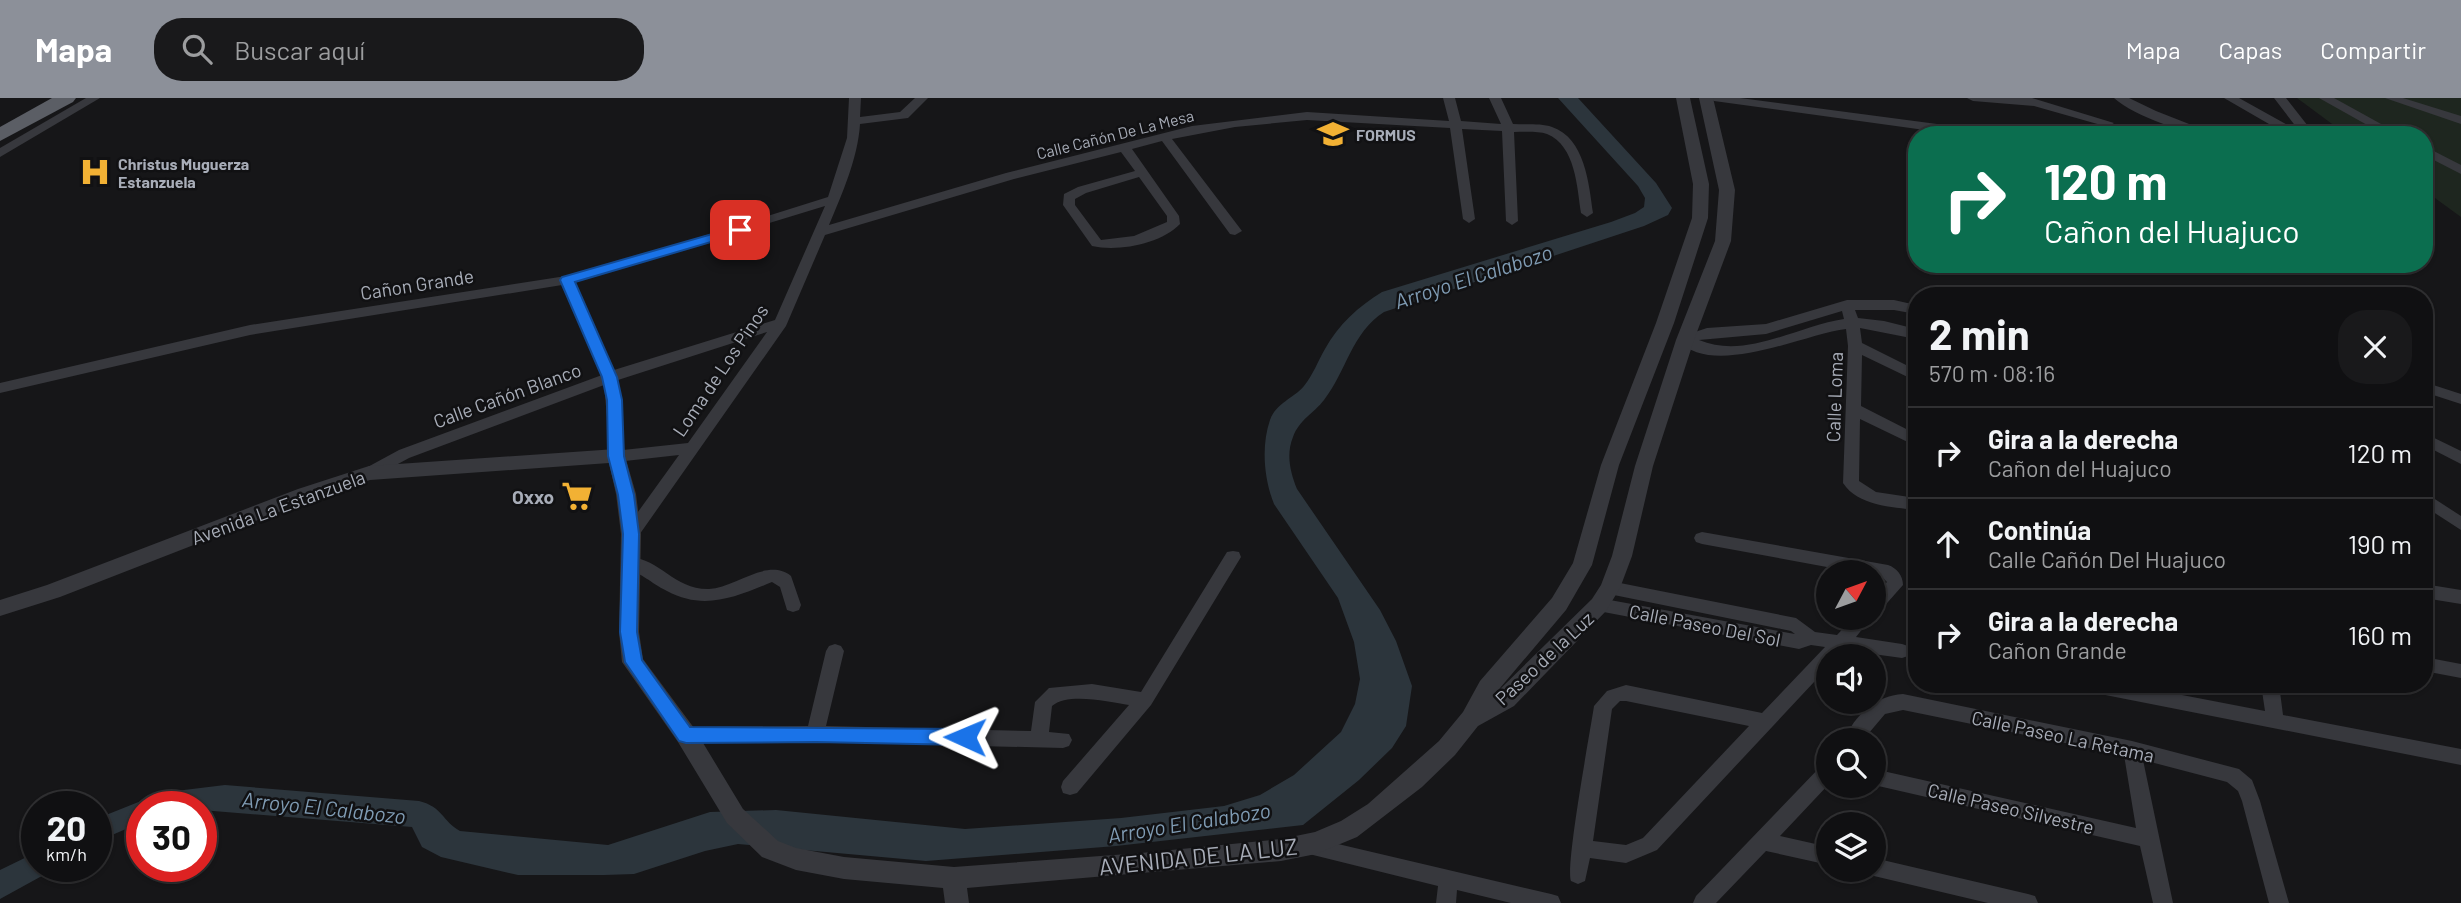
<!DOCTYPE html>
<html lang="es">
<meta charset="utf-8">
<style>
body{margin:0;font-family:Barlow,sans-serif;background:#19191b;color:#f1f3f6;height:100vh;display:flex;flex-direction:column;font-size:26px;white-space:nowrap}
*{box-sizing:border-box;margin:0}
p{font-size:23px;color:#9c9d9f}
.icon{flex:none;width:38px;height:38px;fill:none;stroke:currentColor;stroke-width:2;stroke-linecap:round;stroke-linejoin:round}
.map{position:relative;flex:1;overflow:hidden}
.sheet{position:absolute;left:1908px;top:189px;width:525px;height:406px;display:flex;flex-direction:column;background:#101012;border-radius:28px;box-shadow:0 2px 5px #0004,0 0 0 2px #303032}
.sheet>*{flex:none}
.guide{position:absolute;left:1908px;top:28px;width:525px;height:147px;border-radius:28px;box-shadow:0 2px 5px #0004,0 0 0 2px #303032;background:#0b6e4f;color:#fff;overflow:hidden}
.needle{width:46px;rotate:49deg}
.tools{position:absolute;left:1816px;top:462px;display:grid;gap:14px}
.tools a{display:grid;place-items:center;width:70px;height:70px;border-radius:50%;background:#101012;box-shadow:0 2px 5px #0004,0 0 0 2px #303032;font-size:35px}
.speed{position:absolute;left:21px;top:693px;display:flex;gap:14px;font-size:35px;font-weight:700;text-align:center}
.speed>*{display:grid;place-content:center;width:91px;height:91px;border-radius:50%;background:#101012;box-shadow:0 2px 5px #0004,0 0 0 2px #303032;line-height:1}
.speed small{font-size:18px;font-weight:400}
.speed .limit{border:10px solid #d22;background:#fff;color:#111}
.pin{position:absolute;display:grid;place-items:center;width:60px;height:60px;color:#fff;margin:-30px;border-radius:14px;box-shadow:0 4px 10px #0006}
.me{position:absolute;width:77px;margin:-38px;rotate:271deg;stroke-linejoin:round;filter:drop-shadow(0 0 5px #0008)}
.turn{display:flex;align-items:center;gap:24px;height:147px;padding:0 21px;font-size:32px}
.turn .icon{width:91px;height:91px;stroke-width:2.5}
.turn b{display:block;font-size:49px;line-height:60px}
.round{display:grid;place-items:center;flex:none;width:74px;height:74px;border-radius:28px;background:#19191b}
.headline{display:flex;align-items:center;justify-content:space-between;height:119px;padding:0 21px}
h1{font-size:42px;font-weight:700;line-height:52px}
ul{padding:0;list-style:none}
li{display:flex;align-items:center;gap:21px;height:91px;padding:0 21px;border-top:2px solid #303032}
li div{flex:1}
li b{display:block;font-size:26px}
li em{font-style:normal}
header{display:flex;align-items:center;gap:42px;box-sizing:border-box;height:98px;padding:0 35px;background:#8c9099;color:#fff}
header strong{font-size:33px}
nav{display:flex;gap:38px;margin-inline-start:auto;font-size:24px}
.search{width:490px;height:63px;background:#19191b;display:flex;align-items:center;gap:18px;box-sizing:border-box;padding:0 24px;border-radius:28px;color:#9c9d9f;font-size:26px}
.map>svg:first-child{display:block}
.green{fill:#1e261f}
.water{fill:#2c353c}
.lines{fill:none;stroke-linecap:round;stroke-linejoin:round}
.minor{fill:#37383d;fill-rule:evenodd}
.tertiary{fill:#37383d;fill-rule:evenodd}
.trunk{fill:#5b5e65;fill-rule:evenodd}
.route{fill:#1a73e8;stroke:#114b97;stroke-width:2}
.labels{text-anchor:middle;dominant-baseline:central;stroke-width:5;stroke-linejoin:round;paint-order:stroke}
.far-street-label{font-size:16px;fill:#a8adb8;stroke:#111113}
.far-poi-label{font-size:16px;font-weight:bold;fill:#a8adb8;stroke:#111113;text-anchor:start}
.street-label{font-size:19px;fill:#a8adb8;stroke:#111113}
.poi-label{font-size:19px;font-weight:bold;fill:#a8adb8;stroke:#111113;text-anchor:end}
.water-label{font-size:21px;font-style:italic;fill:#7f9bb3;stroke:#111113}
.near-street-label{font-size:23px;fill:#a8adb8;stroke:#111113}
</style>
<header>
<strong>Mapa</strong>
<div class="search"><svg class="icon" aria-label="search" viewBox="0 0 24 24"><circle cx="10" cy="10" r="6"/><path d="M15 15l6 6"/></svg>Buscar aquí</div>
<nav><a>Mapa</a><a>Capas</a><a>Compartir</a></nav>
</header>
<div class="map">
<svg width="2461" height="805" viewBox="0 0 2461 805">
<rect width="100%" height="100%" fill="#161618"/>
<!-- green -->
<path class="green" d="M2297,0H2461V119L2424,92V37H2347Z"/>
<!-- water -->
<g class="water">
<path d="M1558,0H1578L1656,85L1672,110L1668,117L1644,128L1384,214C1352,234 1346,274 1324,302C1314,315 1299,322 1293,339C1286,356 1290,374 1297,391L1380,512L1396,543L1412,588L1406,628L1392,650L1359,682L1303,727L1116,748L926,763L738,746L705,753L634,776L604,777H518L441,759L422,749L412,729L201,712V709H142V724L96,744V721L146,701L184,692L225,687L419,703C443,709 442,723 460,733L608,747L710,714L776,712L965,731L1121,720L1224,708L1260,697L1294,677L1341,634L1355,606L1360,581L1354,544L1338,500L1274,406C1264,381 1261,348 1270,322C1276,305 1294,300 1304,288C1313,277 1318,263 1325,251C1338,227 1359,208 1382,194L1611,124L1635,115L1644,109L1645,100L1638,88Z"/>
<path d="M37,754V768H60L0,801V772Z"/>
</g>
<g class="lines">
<!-- minor -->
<g class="minor">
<path d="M86,0H100L0,59V50Z"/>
<path d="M849,0H861L860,19L900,14L915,0H928L908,20L860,26C858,60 842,96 829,127L1006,75L1192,28L1307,14L1449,23L1443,0H1455L1461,23L1501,26L1489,0H1501L1513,26C1525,27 1541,25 1552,29C1585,40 1589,86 1593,115L1587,119L1581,115C1577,90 1576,48 1547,36C1538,33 1524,34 1514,34L1518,123L1512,127L1506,123L1502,33L1462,31L1475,121L1469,125L1463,121L1450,30L1307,22L1235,29L1172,41L1242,133L1235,137L1230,136L1162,43L1132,51L1179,118L1180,126C1161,146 1118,154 1092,148L1063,107L1064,96L1078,89L1135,73L1121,54L1014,81L825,137L786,228L637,440H625L623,436L625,432L679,357L616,364L611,362L604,287L409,360L374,379H364L361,375L364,371L399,352L602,277L562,187L250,237L0,295V285L250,227L566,178L668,149L828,99L847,40ZM1139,79L1167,118V124L1134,138L1101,142L1075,107V101L1086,95ZM825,108L775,222L614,272L575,184ZM767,234L688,345L623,352L621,302L618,282Z"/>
<path d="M1708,0H1740L1990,33L1996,37H1961L1714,3Z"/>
<path d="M1967,0H2032L2114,25L2108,29L2034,8L1973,3Z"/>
<path d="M2114,0H2129L2156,13L2217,37C2189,37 2135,19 2114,0Z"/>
<path d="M2224,0H2239L2300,34L2274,0H2286L2315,37H2288Z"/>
<path d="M2319,0H2334L2401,37H2385Z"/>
<path d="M2385,0H2403L2461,18V26Z"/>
<path d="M2424,48L2461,67V76L2424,57Z"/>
<path d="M1847,202H1894L1916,207V216L1894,212H1855L1858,220L1884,223L1916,231V241L1860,230L1862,245L1916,272V283L1862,257L1861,308L1916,336V348L1860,321L1859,383L1876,394L1916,400V412C1892,409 1858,408 1843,385L1848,248L1846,231C1804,236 1712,281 1678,242L1680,239L1707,230L1766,226ZM1842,213L1844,221C1797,228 1746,262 1699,242L1766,236Z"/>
<path d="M2424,284L2461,296V306L2424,294Z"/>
<path d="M2424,335L2461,353V366L2424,347Z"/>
<path d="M2424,394L2461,418V432L2424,408Z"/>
<path d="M1702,434L1888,467C1897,470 1903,478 1903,487L1880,513L1874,515V497L1887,484L1883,480L1874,478V474H1854L1702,446L1696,444L1694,440L1696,436Z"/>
<path d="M1233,453L1239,454L1241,459L1151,607L1077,695L1070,697L1063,695L1061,689L1063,683L1129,607C1110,604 1068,594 1052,608L1049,634L1069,636L1072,642L1069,648L1063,650L815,644L686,645L680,643L677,637L680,631L686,629L808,628L826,553L829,548L835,546L841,548L844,553L826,628L1031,633L1035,604L1049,590L1092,586L1141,594L1227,454Z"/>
<path d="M630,459C660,461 675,492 709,491C735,490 767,459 791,478L801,507L799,512L793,514L787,512L780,489L772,484C736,499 704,513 667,493C649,484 644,476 624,470L622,465L624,460Z"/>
<path d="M1610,483L1796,520L1815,534L1837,537L1853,520H1871L1856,539L1902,546L1908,548L1911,553L1908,558L1902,560L1844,552L1838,558H1829V568L1657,752L1626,765L1590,760L1585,783L1578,786L1571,783C1565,769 1590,635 1594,608L1607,593L1626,587L1762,615L1825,549L1811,547L1799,551L1593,512L1591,507L1593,502L1599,500L1795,536L1791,533L1604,495L1602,490L1604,485ZM1620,603H1626L1749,628L1643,740L1626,747L1593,743L1612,611Z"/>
<path d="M2424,486L2461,492V506L2424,500Z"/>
<path d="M2424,559L2461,566V580L2424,573Z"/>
<path d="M2076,586H2125L2265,613L2261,586H2279L2283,617L2461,651V667L2085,593L2079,591Z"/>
<path d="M1903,596L2132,643L2239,671L2252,682L2260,703L2289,805H2269L2242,703L2238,693L2227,684L2143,662L2173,805H2153L2140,748L1874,687V671L2136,730L2124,657L1903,612L1885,616L1863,642H1844C1855,617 1875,598 1903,596Z"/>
<path d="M1829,665V686L1780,738L1829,749V767L1766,753L1716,805H1693L1696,798L1822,667Z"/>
<path d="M1304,738L1551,796L1558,798L1561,805H1511L1457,792L1456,805H1436L1438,788L1297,753L1294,747L1297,741Z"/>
<path d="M1874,760L2028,796L2035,798L2038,805H1988L1874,778L1867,775L1865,772H1874Z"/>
</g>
<!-- tertiary -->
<path class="tertiary" d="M1676,0H1690L1709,86L1708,120L1674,225L1619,367L1592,467L1566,512L1495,596L1592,501L1601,487L1612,458L1635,368L1676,242L1715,143L1719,92L1699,0H1713L1735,92L1731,143L1694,242L1653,368L1632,458L1620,490L1606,513L1514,608L1478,628L1455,657L1422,689L1357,739L1316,756L1281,763L967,790L969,805H945L943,790L844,781L796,772L762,759L727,725L678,644L622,564L619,534L621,436L616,396L609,365L370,382L312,401L60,499L0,518V502L47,487L298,391L369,368L616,351L623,353L625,358L636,396L641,436L639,534L643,561L694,630L743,711L778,743L796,750L844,759L954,769L1141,755L1281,741L1315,734L1341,723L1368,706L1439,643L1463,614L1480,583L1552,500L1573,465L1601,367L1656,225L1692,120L1693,86Z"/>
<!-- trunk -->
<path class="trunk" d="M52,0H76L73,4L0,43V29Z"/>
</g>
<!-- route -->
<path class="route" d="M740,128L746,132L745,134L575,184L617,279L622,302L624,358L634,397L639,436L637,534L642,562L690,629L965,631L971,633L974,639L971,644L965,647L816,644L686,645L679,643L625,564L620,534L623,436L618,397L608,358L607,302L602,279L560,182L562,179Z"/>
<!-- icons -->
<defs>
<g id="school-bare" transform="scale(2.415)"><path d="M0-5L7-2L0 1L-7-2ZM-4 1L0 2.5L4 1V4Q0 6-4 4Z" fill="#f2b134" stroke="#111113" stroke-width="2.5" paint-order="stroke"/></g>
<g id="hospital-bare" transform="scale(2.415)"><path d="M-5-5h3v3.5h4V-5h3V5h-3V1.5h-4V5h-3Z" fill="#f2b134" stroke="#111113" stroke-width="2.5" paint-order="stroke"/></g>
<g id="supermarket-bare" transform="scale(2.415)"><path d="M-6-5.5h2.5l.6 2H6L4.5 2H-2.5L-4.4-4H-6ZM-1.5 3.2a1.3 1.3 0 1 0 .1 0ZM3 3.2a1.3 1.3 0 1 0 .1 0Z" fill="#f2b134" stroke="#111113" stroke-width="2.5" paint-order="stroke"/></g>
</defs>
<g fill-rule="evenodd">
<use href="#school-bare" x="1333" y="36"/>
<use href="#hospital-bare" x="95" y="74"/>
<use href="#supermarket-bare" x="577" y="398"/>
</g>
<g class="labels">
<!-- far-street labels -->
<g class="far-street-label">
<text transform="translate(1115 36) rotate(-14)">Calle Cañón De La Mesa</text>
</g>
<!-- far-poi labels -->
<g class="far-poi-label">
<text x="1356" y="36">FORMUS</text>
<text x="118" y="65">Christus Muguerza<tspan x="118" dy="18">Estanzuela</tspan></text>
</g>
<!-- street labels -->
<g class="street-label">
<text transform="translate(417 186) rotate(-9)">Cañon Grande</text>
<text transform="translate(720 272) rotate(-56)">Loma de Los Pinos</text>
<text transform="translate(507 297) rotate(-20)">Calle Cañón Blanco</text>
<text transform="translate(1834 299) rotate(-88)">Calle Loma</text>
<text transform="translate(278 409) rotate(-20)">Avenida La Estanzuela</text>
<text transform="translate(1705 527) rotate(11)">Calle Paseo Del Sol</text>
<text transform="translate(1544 560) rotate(-43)">Paseo de la Luz</text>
<text transform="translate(2063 638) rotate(12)">Calle Paseo La Retama</text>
<text transform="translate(2011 710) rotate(13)">Calle Paseo Silvestre</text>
</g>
<!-- poi labels -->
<g class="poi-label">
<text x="554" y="398">Oxxo</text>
</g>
<!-- water labels -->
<g class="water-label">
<text transform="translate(1473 178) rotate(-18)">Arroyo El Calabozo</text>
<text transform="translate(324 709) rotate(6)">Arroyo El Calabozo</text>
<text transform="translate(1189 724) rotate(-9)">Arroyo El Calabozo</text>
</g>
<!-- near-street labels -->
<g class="near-street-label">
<text transform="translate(1198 758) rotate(-6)">AVENIDA DE LA LUZ</text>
</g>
</g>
</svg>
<div class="tools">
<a><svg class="needle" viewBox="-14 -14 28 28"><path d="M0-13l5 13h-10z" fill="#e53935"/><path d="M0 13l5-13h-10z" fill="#9c9d9f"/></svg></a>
<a><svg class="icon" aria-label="sound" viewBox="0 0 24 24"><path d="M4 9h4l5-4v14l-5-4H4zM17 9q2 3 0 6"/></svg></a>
<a><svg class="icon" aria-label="search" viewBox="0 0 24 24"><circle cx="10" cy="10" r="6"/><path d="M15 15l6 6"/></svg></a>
<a><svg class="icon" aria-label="layers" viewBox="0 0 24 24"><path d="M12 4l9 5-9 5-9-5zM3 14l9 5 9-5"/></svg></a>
</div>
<div class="speed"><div>20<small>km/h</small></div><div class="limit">30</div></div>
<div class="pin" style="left:740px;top:132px;background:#d93025"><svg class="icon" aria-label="arrive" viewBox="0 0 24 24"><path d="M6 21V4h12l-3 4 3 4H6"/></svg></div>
<svg class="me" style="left:965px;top:639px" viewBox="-20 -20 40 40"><path d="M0-17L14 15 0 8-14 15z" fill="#1a73e8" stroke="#fff" stroke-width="4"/></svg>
<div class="guide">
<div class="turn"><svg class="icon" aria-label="right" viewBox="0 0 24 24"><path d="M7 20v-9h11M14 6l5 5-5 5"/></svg><div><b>120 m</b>Cañon del Huajuco</div></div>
</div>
<section class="sheet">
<div class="headline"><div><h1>2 min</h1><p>570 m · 08:16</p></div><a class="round"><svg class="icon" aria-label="close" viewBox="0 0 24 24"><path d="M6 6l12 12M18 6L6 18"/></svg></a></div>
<ul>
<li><svg class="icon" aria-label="right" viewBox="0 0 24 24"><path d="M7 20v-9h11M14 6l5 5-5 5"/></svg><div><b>Gira a la derecha</b><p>Cañon del Huajuco</p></div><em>120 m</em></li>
<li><svg class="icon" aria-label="ahead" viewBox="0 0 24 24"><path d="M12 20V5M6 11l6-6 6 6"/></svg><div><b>Continúa</b><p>Calle Cañón Del Huajuco</p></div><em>190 m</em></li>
<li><svg class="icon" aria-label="right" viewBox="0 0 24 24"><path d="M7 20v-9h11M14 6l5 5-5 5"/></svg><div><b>Gira a la derecha</b><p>Cañon Grande</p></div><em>160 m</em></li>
</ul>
</section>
</div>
